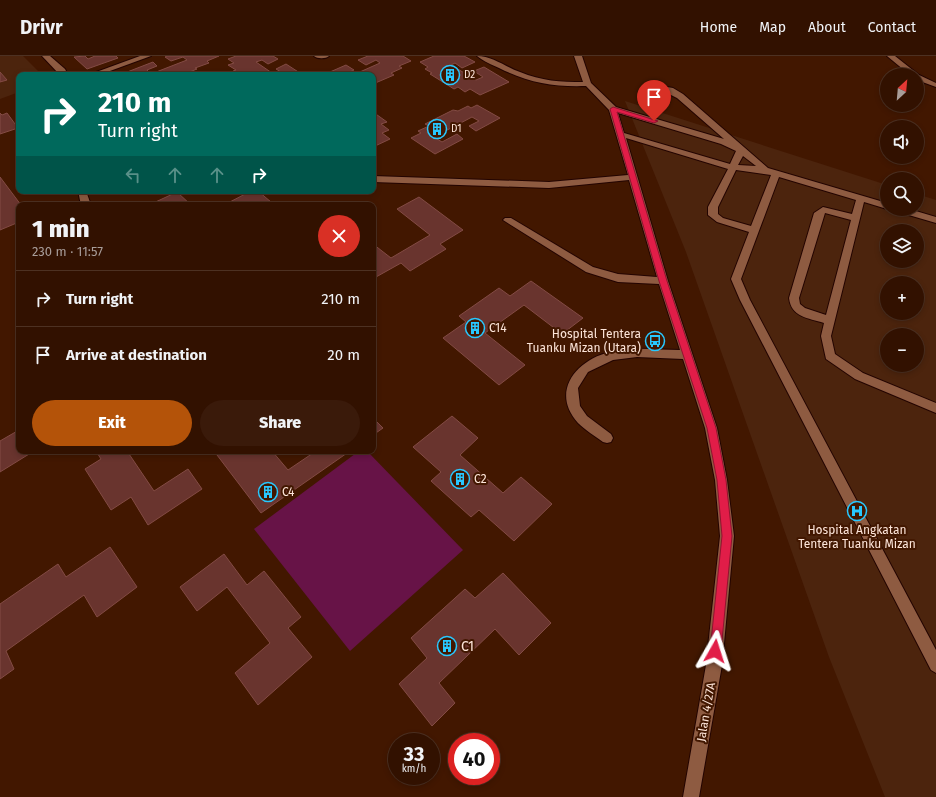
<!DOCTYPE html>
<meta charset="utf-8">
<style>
body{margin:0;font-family:"Fira Sans",sans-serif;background:#3a1a0a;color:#f1f3f6;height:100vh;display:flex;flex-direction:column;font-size:15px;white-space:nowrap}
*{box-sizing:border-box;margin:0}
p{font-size:13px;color:#a89d99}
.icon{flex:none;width:22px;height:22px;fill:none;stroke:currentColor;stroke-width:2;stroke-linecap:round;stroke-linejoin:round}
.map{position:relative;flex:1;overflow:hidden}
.side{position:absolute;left:16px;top:146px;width:360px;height:252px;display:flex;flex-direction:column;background:#321100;border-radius:8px;box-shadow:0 2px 6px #0003,0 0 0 1px #4d3122}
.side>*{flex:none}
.banner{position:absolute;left:16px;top:16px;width:360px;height:122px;border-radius:8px;box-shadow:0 2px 6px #0003,0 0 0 1px #4d3122;background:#00695c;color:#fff;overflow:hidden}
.needle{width:26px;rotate:26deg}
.tools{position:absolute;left:880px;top:12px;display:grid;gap:8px}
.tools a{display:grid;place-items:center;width:44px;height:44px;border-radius:50%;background:#321100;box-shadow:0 2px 6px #0003,0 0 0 1px #4d3122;font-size:20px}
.speed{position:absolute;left:388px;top:677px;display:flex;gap:8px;font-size:20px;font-weight:700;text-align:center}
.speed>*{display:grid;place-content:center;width:52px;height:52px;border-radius:50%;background:#321100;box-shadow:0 2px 6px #0003,0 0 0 1px #4d3122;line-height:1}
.speed small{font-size:10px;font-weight:400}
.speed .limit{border:6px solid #d22;background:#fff;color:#111}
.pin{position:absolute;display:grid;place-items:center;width:34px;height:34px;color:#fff;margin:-41px -17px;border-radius:50% 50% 50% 0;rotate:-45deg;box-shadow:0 0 4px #0007}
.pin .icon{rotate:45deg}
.me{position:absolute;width:44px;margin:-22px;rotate:6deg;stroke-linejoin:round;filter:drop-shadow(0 0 3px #0008)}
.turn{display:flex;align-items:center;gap:14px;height:84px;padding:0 16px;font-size:18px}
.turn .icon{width:52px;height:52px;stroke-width:2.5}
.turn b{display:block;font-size:28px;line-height:34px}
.lanes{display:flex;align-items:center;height:38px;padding:0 16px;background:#0003;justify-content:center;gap:20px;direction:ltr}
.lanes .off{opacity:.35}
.round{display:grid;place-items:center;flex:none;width:42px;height:42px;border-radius:21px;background:#3a1a0a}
.overview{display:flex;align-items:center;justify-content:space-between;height:68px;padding:0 16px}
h1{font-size:24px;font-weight:800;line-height:30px}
.button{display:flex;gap:8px;margin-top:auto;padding:8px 16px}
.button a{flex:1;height:46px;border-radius:24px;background:#b45309;color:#fff;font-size:16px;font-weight:800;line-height:46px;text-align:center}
.button a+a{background:#3a1a0a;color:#f1f3f6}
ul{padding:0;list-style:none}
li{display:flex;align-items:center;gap:12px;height:56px;padding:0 16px;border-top:1px solid #4d3122}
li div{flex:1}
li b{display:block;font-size:15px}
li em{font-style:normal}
header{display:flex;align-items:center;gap:24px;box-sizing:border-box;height:56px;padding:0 20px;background:#321100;border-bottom:1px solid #4d3122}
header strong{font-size:19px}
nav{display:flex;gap:22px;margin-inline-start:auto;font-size:14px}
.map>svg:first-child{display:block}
.built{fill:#4c240d;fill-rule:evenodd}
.green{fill:#671347}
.building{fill:#69342e;stroke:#834b44}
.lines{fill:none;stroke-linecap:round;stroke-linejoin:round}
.minor-casing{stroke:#230400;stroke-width:2}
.minor{fill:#8e5b41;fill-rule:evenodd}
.route{fill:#e11d48;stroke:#92132f}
.labels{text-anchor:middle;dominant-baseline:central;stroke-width:4;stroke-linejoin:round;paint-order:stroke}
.far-poi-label{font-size:10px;fill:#fde5d9;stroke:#421700;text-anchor:start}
.poi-label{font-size:12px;fill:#fde5d9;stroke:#421700;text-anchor:start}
.street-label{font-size:12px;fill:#fde5d9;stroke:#421700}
.near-poi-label{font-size:14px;fill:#fde5d9;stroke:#421700;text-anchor:start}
</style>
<header>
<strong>Drivr</strong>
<nav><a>Home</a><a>Map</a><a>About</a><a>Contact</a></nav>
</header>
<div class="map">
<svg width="936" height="741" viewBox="0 0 936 741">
<rect width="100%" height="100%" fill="#421700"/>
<!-- built -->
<g class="built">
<path d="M0,0H23L42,19H19V36L0,43Z"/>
<path d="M625,45L887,129V153H917V138L936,144V741H885L829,601L686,196ZM887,175H917V205H887ZM887,227H917V257H887ZM887,279H917V309H887Z"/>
</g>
<!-- green -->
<path class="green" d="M359,395H367L463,494L350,595L254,473Z"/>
<!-- building -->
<g class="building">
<path d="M85,0L88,3L95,0H116L118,2L87,13L74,1Z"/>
<path d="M219,0L207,5L209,7L195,12L197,13L182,19L122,18L153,6L157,10L147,14L151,18L187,4L183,1L171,5L165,1L167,0Z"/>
<path d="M236,0H273L278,3L268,8L262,4L256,6L275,19H238L233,15L236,14L228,9L234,7L228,3Z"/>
<path d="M368,0H403L411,5L399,10L402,12L391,17L394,19L373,28V19H353L380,7L376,4L366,9L358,4Z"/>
<path d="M434,0H464L475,6L462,12L455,7L451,9L476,24L483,21L474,15L484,11L509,26L480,39L470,33L465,36L458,31L454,33L430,18L432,17L425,13L428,11L420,6Z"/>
<path d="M286,8L303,19H281L284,18L276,13Z"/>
<path d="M346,9L354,14L343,19H323Z"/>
<path d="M0,16L7,24L0,26Z"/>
<path d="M477,49L500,62L476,75L469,70L479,65L472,61L434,81L442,86L457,78L463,83L435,98L411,82L421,77L418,75L429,70L425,68L453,54L458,55L468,50L471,52Z"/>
<path d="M373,56L387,66L381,68L389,74L382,77L390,83L373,91Z"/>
<path d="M0,57L2,59L7,57L18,72L0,78Z"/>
<path d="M0,121L21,149H19V166L0,174Z"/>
<path d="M251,135H258L271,146L265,149H224Z"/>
<path d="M177,136L191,149H149Z"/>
<path d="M419,141L463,174L440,188L446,193L410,215L401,207L376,221L373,219V188L391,202L430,179L397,153Z"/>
<path d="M531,225L583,262L562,278L524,249L485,277L525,309L499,329L443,282L466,266L459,260L499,232L510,240Z"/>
<path d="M452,360L478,382L460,399L503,437L521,421L552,448L514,485L479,454L471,461L431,425L441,416L413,391Z"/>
<path d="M373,362L383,372L373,379Z"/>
<path d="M19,374V395H34L0,416V385Z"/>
<path d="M96,395H127L154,435L188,413L202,433L148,469L131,441L111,454L85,413L101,403Z"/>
<path d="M223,395H272L288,414L316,395H350L261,457L217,399Z"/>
<path d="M110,491L137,531L97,561L84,539L6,595L14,613L0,623V548L58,508L66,521Z"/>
<path d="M224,498L247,529L264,515L301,561L288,572L312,601L258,649L235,617L270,587L227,531L197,555L180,531Z"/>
<path d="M503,517L551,567L519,599L495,573L439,627L455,647L432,670L399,628L427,602L411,582L465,533L475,542Z"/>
</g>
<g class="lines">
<!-- minor casing -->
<g class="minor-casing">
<g id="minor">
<path d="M42,0H50L65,13L68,19H60Z"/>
<path d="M140,0H151L99,19H88Z"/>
<path d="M314,0H329C326,3 317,3 314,0Z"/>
<path d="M477,0C492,0 506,11 520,16C541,25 561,26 583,26L574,0H582L591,27L616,51L724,83L677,42L657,32L661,30L673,32L683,38L768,112L887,147V153L864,146L831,280L835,298L863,317L936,347V357L855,323L826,303L821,280L824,267C808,262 791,261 789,242L814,157L823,151L852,158L856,144L779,121L741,223L750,244L936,594V617L931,614L740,244L731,223L749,176L717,166L708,159V151L728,113L626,82L668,225L717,372L727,424L734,480L722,609L699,741H683L706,609L720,480L715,424L705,372L683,303L637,301L613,304L588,316L578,332L580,350L587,360L611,378L613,382L611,386L607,387L603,386C595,380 585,374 578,367C550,336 576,304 610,296C633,290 657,294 680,294L659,228L618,226L586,216L503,164L505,162H511L593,211L618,218L657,221L629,124L549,132L373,126V120L549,126L628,119L609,54L586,30C553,31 529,27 499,12C492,9 483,5 477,0ZM618,57L721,88L736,95L730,108L624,77ZM743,100L756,110L738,109ZM736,114L771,119L751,170L723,162L718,158V151ZM825,157L851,164L826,259L805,252L800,248L799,242Z"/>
<path d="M887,0H895L919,19L936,27V31L917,24V19H910Z"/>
<path d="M78,135H86L91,149H81Z"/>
<path d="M893,153H909L936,161V167L895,155Z"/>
</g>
</g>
<!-- minor -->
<use href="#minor" class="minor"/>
</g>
<!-- route -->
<path class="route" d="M613,51L658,65L654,67L617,56L667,225L716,372L726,424L732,480L721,595L719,599L715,601L711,599L710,595L722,480L717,424L707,372L659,225L610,53Z"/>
<!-- icons -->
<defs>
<g id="building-ring" transform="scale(1)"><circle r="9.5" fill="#421700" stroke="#28c8ff" stroke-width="1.5"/><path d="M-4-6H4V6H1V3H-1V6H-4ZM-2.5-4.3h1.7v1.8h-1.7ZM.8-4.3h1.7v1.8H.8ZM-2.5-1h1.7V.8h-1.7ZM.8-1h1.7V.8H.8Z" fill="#28c8ff"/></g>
<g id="bus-ring" transform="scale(1)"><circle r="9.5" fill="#421700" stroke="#28c8ff" stroke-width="1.5"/><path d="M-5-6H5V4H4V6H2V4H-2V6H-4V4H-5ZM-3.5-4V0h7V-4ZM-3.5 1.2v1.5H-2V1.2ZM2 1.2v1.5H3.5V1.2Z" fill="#28c8ff"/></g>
<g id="hospital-ring" transform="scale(1)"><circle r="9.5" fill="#421700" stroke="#28c8ff" stroke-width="1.5"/><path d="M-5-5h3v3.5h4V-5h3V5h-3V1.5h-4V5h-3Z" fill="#28c8ff"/></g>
</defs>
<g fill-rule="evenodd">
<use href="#building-ring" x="450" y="19"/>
<use href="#building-ring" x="437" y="73"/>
<use href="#building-ring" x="475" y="272"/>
<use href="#bus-ring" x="655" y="285"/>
<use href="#building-ring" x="460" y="423"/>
<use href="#building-ring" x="268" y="436"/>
<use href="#hospital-ring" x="857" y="455"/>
<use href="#building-ring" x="447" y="590"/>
</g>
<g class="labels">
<!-- far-poi labels -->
<g class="far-poi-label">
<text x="464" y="19">D2</text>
<text x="451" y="73">D1</text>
</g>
<!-- poi labels -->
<g class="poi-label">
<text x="489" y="272">C14</text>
<text x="641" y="278" text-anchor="end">Hospital Tentera<tspan x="641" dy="14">Tuanku Mizan (Utara)</tspan></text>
<text x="474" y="423">C2</text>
<text x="282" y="436">C4</text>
<text x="857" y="474" text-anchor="middle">Hospital Angkatan<tspan x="857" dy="14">Tentera Tuanku Mizan</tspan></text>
</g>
<!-- street labels -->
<g class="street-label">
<text transform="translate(706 656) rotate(-80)">Jalan 4/27A</text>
</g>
<!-- near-poi labels -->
<g class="near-poi-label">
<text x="461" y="590">C1</text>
</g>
</g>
</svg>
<div class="tools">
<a><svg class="needle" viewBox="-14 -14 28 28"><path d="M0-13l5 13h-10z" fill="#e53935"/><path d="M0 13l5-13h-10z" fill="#a89d99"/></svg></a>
<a><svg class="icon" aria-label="sound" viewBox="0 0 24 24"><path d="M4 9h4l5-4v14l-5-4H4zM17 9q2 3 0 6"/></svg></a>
<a><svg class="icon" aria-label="search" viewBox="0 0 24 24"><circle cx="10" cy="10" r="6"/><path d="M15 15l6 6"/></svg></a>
<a><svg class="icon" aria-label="layers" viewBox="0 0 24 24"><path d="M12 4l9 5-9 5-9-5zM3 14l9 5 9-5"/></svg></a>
<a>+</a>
<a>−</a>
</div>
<div class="speed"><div>33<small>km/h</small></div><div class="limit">40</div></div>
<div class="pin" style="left:654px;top:65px;background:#d93025"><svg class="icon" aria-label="arrive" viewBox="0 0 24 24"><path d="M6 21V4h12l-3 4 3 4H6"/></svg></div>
<svg class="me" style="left:715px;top:595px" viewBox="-20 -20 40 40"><path d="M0-17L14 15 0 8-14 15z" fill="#e11d48" stroke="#fff" stroke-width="4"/></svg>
<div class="banner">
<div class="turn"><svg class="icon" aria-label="right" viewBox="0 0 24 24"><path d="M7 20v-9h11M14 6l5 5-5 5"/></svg><div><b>210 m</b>Turn right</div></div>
<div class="lanes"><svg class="icon off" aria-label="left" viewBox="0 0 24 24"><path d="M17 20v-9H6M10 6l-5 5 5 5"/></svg><svg class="icon off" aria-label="ahead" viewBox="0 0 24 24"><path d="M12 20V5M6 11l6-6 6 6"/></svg><svg class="icon off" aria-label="ahead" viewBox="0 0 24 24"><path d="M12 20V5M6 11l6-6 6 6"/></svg><svg class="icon" aria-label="right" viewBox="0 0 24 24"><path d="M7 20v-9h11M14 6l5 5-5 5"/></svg></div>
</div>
<section class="side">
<div class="overview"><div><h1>1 min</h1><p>230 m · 11:57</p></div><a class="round" style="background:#d93025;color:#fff"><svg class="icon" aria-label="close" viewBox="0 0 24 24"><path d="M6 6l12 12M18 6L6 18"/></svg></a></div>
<ul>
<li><svg class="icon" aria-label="right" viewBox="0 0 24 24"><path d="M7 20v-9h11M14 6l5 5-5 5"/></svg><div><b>Turn right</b></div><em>210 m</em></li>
<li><svg class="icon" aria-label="arrive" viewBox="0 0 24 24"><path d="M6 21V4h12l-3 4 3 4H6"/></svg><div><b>Arrive at destination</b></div><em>20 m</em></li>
</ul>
<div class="button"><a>Exit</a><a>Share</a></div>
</section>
</div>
